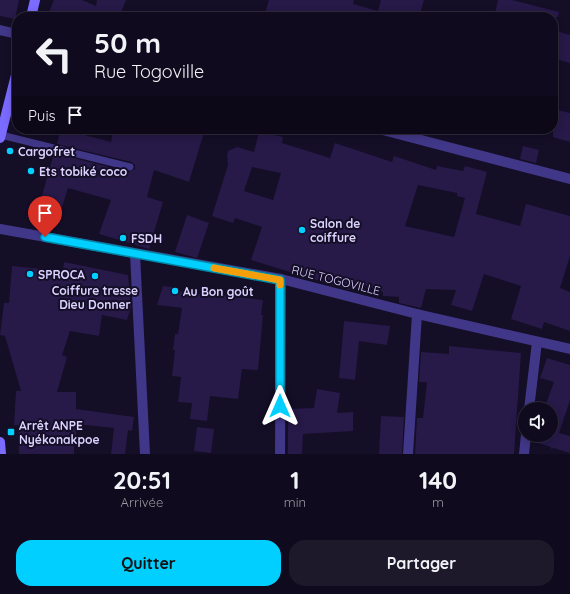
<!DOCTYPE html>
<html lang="fr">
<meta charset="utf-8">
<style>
body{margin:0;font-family:Quicksand,sans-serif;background:#1d182a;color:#f1f3f6;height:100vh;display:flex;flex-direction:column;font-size:15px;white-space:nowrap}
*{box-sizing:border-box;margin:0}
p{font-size:13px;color:#9b9aa4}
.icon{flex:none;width:22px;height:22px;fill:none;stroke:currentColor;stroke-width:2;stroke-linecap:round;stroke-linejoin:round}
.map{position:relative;height:454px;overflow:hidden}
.drawer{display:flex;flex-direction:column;background:#0f0a1d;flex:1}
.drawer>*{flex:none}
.banner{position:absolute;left:12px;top:12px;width:546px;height:122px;border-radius:16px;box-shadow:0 2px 10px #0003,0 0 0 1px #2f2b3b;background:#0f0a1d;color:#f1f3f6;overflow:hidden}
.tools{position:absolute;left:518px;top:402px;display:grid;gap:8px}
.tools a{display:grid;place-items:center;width:40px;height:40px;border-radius:50%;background:#0f0a1d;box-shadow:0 2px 10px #0003,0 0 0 1px #2f2b3b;font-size:20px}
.pin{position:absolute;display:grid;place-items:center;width:34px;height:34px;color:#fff;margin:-41px -17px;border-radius:50% 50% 50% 0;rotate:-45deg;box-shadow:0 0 4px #0007}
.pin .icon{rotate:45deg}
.me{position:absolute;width:44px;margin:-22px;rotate:0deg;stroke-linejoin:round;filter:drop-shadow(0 0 3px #0008)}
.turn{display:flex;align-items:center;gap:14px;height:84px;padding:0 16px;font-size:18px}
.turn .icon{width:52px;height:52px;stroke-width:2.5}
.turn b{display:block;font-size:28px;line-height:34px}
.then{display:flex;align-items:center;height:38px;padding:0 16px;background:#0003;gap:8px;font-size:15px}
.eta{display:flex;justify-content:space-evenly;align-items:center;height:68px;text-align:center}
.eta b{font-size:24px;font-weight:700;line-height:28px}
.button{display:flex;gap:8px;margin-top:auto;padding:8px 16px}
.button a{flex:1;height:46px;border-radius:16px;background:#00cfff;color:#111;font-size:16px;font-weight:700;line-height:46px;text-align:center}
.button a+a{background:#1d182a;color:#f1f3f6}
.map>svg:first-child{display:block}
.building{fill:#271948;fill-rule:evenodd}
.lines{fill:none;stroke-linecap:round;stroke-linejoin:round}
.lane{stroke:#413788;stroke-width:7}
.street{stroke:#413788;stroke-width:10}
.secondary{stroke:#7b6bff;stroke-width:10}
.route-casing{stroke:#0087a6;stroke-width:10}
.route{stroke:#00cfff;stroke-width:7}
.slow{stroke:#f59e0b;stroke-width:7}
.poi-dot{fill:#00cfff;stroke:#140e27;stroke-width:1.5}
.labels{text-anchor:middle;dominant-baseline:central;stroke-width:4;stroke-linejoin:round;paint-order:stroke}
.poi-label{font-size:12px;font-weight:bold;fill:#dcd4ff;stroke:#140e27;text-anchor:start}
.street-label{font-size:12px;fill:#dcd4ff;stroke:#140e27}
</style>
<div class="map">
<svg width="570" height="454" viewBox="0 0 570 454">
<rect width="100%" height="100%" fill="#140e27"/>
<!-- building -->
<g class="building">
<path d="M0,0H19L15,19L0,16Z"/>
<path d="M54,0H82L96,6L97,0H126L120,15L122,17H61L49,12Z"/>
<path d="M269,0H354L353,4L378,11L381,0H424L419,17H264Z"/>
<path d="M498,0H512L559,12L558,17H494Z"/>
<path d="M553,30L570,35V63L553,58Z"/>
<path d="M553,109L570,113V142L553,137Z"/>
<path d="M61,129L111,142L114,129H205L189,182L154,170L147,197L163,202L149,249L99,234L111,200L68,188L57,223L36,217L54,153L129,172L135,169V165L131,162L57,144Z"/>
<path d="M259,132L283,137L282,143L330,158L335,143L392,162L394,156L436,170L437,166L463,171L465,166L487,172L476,214L520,226L526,204L570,216V256L560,288L570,292V331L544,322L542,329L511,319L521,286L484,274L472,311L451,305L456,290L426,289L421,308L399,303V297L383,296V292L352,281L349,290L251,260L262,227L235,218L233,223L212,216L228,165L227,156L228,151L237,147L254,152ZM252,167L281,173L273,200L244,191ZM418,185L457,193V196L465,198L454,237L405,226Z"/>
<path d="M523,146L539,150L536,163L520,159Z"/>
<path d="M187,215L209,223L197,258L175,252Z"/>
<path d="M64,262L128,275L131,307L127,320L102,315L99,336L70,331L62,355L67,357L57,392H76V409L134,417L132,431L128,430L125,454H111L114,428L76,424V437H74V454H19L18,425H14L16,391H21L5,336L0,335L4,303H9L12,266L63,271Z"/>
<path d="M163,286L179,288V291L222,297V295L263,300L261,315H263L258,370L242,369L238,399L210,396L207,421L190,419L192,403L178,402L181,377L172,376L175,350H173L175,334H178L182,308L157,305Z"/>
<path d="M344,321L390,326L387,345L359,341L355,380L339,378Z"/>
<path d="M449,346L521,353L514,454H415L417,418H423L427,382H419L421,352L449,354Z"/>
<path d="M547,358L570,365V400L559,433L570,436V453L554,448L551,449V447L532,441V435H551V409H544L554,382L540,378Z"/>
<path d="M317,389L340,393L337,413L353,412V431L303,434L302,454H288V409L314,408Z"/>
<path d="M381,416L404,417L402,454H379Z"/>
<path d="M197,427L214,429L211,453L194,451Z"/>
</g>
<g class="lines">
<!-- lane -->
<path class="lane" d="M1,135L130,167"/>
<!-- street -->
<g class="street">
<path d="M0,30L17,34"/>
<path d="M379,129L570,179"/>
<path d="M0,229L281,279L417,314L570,349"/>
<path d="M135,254L145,454"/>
<path d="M529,409L537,342"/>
<path d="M280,454L281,279"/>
<path d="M408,454L417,314"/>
<path d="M524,454L526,435"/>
</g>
<!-- secondary -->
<g class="secondary">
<path d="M31,17L35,0"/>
<path d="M0,138L17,71"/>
<path d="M0,442L1,454"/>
</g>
</g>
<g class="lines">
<!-- route casing -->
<g class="route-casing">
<path id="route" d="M45,237L280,280V406"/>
</g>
<!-- route -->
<use href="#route" class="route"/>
<!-- slow -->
<path class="slow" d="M214,268L280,280V285"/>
</g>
<!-- markers -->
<g class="poi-dot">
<circle cx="10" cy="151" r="4"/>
<circle cx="31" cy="171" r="4"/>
<circle cx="302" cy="230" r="4"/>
<circle cx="123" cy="238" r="4"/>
<circle cx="30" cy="274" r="4"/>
<circle cx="95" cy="276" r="4"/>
<circle cx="175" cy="291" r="4"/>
<rect x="7" y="428" width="8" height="8" rx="2"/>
</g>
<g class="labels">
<!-- poi labels -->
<g class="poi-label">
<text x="18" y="151">Cargofret</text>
<text x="39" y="171">Ets tobiké coco</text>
<text x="310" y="223">Salon de<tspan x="310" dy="14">coiffure</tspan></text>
<text x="131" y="238">FSDH</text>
<text x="38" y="274">SPROCA</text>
<text x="95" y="290" text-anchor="middle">Coiffure tresse<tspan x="95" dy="14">Dieu Donner</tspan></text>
<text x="183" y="291">Au Bon goût</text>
<text x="19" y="425">Arrêt ANPE<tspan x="19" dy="14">Nyékonakpoe</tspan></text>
</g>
<!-- street labels -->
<g class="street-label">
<text transform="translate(336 280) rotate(14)">RUE TOGOVILLE</text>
</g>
</g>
</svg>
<div class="tools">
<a><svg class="icon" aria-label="sound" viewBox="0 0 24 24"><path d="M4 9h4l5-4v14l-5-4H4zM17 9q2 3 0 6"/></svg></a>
</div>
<div class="pin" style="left:45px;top:237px;background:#d93025"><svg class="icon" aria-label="arrive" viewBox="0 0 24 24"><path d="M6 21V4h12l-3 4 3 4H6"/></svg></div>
<svg class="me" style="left:280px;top:406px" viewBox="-20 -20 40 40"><path d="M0-17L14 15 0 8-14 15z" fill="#00cfff" stroke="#fff" stroke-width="4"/></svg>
<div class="banner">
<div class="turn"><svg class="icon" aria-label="left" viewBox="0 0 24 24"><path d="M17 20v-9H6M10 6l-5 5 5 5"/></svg><div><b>50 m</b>Rue Togoville</div></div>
<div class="then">Puis<svg class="icon" aria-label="arrive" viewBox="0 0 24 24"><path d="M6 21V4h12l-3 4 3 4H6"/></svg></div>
</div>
</div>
<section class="drawer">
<div class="eta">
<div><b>20:51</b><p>Arrivée</p></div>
<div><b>1</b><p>min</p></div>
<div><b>140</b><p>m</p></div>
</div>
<div class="button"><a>Quitter</a><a>Partager</a></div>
</section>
